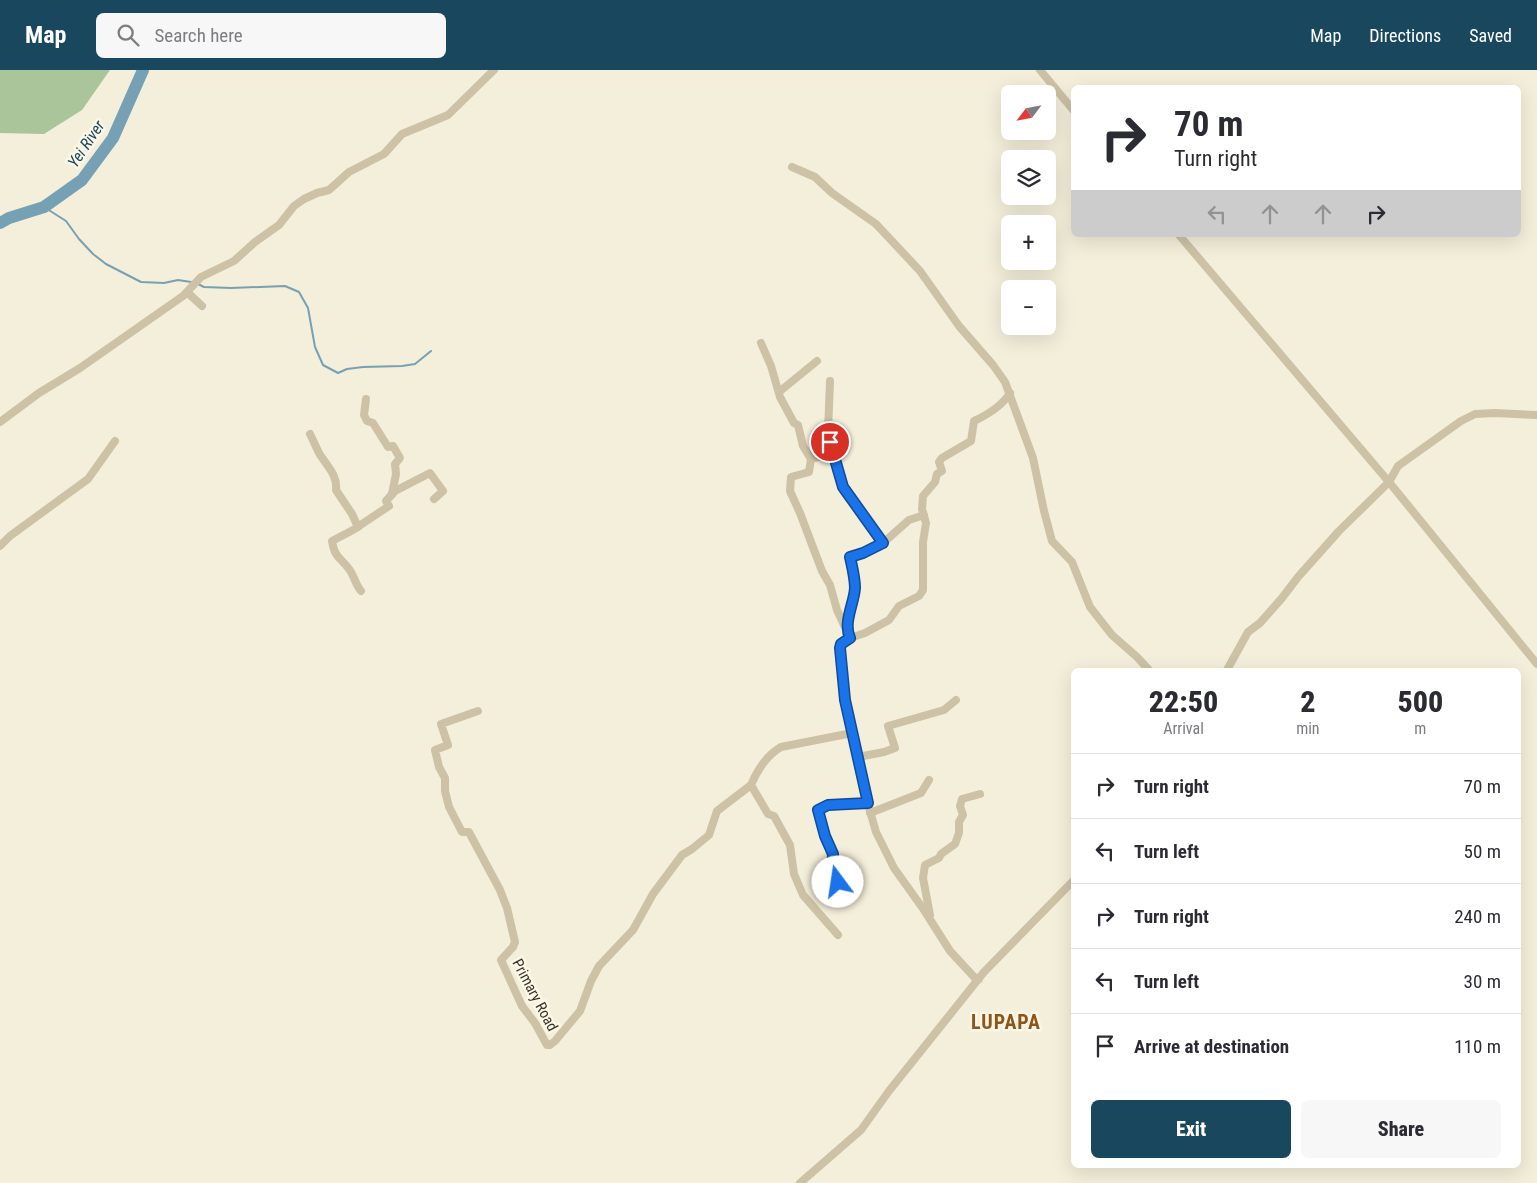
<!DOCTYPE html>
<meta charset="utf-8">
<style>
body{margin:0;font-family:"Roboto Condensed",sans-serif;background:#f7f7f7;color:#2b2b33;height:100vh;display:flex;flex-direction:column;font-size:19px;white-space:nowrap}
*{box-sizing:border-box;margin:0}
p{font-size:16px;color:#7c7c81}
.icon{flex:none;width:28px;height:28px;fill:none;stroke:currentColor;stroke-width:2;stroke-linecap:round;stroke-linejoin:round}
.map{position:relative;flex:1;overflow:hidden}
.sheet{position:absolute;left:1071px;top:598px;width:450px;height:500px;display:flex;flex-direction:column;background:#fff;border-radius:8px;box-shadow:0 5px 20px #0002}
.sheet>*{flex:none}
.guide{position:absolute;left:1071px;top:15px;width:450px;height:152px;border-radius:8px;box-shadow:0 5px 20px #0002;background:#fff;color:#2b2b33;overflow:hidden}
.needle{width:32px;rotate:238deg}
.tools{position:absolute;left:1001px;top:15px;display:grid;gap:10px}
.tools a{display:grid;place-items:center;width:55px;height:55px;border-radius:8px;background:#fff;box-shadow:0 5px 20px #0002;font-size:25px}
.pin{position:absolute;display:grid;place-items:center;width:42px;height:42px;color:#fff;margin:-21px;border:2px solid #fff;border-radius:50%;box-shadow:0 1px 5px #0007}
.me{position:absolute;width:55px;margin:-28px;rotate:346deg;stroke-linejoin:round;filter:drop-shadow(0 0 4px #0008)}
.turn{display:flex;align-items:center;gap:18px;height:105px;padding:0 20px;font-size:22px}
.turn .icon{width:65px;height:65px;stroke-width:2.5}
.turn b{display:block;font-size:35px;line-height:42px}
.lanes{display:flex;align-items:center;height:48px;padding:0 20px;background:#0003;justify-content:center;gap:25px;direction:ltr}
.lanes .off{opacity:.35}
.eta{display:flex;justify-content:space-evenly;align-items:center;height:85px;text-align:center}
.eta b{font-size:30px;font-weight:800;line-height:35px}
.button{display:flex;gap:10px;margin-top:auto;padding:10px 20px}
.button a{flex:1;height:58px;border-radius:8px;background:#18475e;color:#fff;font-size:20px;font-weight:800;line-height:58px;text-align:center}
.button a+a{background:#f7f7f7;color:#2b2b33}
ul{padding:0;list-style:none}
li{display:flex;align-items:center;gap:15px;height:65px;padding:0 20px;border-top:1px solid #e1e1e2}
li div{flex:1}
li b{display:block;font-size:19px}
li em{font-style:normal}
header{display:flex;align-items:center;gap:30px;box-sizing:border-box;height:70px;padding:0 25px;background:#18475e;color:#fff}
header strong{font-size:24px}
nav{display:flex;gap:28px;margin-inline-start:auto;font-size:18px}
.search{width:350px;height:45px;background:#f7f7f7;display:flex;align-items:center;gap:12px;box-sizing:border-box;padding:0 18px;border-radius:8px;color:#7c7c81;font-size:19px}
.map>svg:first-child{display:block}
.green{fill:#aac599}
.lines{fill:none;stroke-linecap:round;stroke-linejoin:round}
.stream{stroke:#76a1b4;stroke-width:2}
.river{stroke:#76a1b4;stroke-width:12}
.minor{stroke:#cdc2a5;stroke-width:8}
.route-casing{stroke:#114b97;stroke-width:12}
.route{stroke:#1a73e8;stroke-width:9}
.labels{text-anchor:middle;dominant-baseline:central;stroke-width:5;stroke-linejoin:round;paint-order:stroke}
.street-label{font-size:15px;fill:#383127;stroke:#fbf7e7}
.water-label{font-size:16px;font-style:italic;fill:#18475e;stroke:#fbf7e7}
.district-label{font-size:20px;font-weight:bold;letter-spacing:1px;fill:#8f5418;stroke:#fbf7e7}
</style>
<header>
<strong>Map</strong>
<div class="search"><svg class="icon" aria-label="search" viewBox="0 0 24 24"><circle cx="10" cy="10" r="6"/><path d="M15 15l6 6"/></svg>Search here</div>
<nav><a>Map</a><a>Directions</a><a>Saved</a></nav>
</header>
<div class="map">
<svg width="1537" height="1113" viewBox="0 0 1537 1113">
<rect width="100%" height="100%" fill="#f4efda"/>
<!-- green -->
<path class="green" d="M0,0H110L82,40L44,64L0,63Z"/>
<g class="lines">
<!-- stream -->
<g class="stream">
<path d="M44,137L66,151L79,169L93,184L106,194L141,212L164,213L178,210L191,212"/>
<path d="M198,214L204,217L231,218L285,216L299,222L308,238L315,277L323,295L338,303L347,299L363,297L402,296L415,294L431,281"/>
</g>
<!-- river -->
<path class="river" d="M0,153L9,148L44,137L82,110L113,68L143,0"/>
<!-- minor -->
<g class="minor">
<path d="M1040,0L1074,41"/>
<path d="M792,97L815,107L832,123L876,154L920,201L959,256L993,295L1005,312L1033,388L1044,441L1052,471L1072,492L1090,537L1112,565L1137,587L1149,600"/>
<path d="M1179,165L1389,412L1537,594"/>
<path d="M188,223L202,236"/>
<path d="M761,273L771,296L780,327L794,353L798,355L803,376L811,389"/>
<path d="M830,311L828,362L836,396L843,417L883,473"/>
<path d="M779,322L817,291"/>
<path d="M366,329L364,345L367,351L373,353L388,377L393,376L400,388L395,394L396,404L392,424"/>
<path d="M0,352L39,323L80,298L183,226L201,207L234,191L255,172L279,155L294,136L304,129L317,123L329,120L349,102L384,84L402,64L448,45L494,0"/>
<path d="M310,364C313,370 316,377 319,383C326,395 338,405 336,420L352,444L358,457"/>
<path d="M833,383L811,389L809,402L791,407L790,421L800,443L822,501L830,515L837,540L850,568"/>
<path d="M0,476L10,466L88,409L115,371"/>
<path d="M361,521C355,514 354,505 349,499C339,486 335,488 332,471L353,460L389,436L386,431L395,421L430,403L443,421L434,429"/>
<path d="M847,560L855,517L850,487L863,483L883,473L909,450L924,445"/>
<path d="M1227,600L1248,562L1260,553L1282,528L1298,507L1339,461L1389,412L1398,396L1461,351L1475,344L1495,343L1537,345"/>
<path d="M478,641L441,654L448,675L435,680L439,697L445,708V721L449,737L462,762H469L471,766L500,820L507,838L515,872L513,877L501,890L522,936L535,953L547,975H550L555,971L580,941L591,911L599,896L633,860L653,824L682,785L692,779L709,765L717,741L751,715"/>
<path d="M858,687L884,682L895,678L888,656L944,640L956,630"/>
<path d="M870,743L921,723L929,710"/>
<path d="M844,823L832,801L833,784L825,766L818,740L828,735L868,733"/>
<path d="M930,845L923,808L925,795L939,788L941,784L955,774L959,763V752L963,745L960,736L962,729L980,724"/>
<path d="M838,865L803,825L794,804L790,775L774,746L768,744L751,715C757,701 767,685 781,677L852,663"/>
<path d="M979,909L975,908L950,881L924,840L894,798L876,762L865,724L857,679L845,630L840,578L841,574L850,568L865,563L889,550L899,536L919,526L923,520V472L926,453L922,439L923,426L935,412L937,404L942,401L939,392L942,388L971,371L974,351C987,345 1002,336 1010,323"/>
<path d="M800,1113L861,1060L889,1021L984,902L1074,810"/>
</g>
</g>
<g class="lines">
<!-- route casing -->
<g class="route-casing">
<path id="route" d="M830,372L843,417L883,473L863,483L850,487C852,496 855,508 855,518C854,534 843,552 850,568L841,574L840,578L845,630L868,733L828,735L818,740L825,766L833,784L832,802L838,812"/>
</g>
<!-- route -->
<use href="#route" class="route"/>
</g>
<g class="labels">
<!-- street labels -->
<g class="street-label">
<text transform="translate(535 925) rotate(62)">Primary Road</text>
</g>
<!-- water labels -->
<g class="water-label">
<text transform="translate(86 74) rotate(-56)">Yei River</text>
</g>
<!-- district labels -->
<g class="district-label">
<text x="1006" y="952">LUPAPA</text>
</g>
</g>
</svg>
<div class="tools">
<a><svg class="needle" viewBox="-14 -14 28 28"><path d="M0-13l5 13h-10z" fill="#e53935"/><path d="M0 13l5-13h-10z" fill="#7c7c81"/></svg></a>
<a><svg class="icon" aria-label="layers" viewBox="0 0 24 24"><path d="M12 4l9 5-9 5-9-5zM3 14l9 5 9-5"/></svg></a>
<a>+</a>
<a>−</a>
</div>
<div class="pin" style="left:830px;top:372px;background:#d93025"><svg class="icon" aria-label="arrive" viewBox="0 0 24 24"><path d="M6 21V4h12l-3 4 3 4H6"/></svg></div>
<svg class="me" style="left:838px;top:812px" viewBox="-20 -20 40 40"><circle r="19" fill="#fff"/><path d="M0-13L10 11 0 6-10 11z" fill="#1a73e8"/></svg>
<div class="guide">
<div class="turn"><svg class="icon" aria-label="right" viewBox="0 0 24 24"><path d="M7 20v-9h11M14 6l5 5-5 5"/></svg><div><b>70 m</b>Turn right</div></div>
<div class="lanes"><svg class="icon off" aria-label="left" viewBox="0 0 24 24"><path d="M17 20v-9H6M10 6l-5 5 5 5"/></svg><svg class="icon off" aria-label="ahead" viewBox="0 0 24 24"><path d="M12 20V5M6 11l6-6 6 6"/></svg><svg class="icon off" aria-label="ahead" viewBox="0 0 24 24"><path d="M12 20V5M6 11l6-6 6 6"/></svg><svg class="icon" aria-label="right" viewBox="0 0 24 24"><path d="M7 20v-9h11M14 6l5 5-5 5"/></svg></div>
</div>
<section class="sheet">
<div class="eta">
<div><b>22:50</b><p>Arrival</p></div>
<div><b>2</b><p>min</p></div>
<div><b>500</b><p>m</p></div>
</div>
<ul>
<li><svg class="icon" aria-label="right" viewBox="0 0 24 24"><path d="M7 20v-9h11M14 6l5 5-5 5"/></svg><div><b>Turn right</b></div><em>70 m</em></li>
<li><svg class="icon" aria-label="left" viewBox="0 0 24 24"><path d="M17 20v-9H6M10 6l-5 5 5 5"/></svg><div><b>Turn left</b></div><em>50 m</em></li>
<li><svg class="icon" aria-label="right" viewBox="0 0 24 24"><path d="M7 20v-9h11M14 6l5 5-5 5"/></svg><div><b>Turn right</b></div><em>240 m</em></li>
<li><svg class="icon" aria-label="left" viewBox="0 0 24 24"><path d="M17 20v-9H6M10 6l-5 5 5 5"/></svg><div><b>Turn left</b></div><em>30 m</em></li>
<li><svg class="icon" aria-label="arrive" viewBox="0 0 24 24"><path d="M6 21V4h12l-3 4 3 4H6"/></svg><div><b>Arrive at destination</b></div><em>110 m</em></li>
</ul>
<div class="button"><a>Exit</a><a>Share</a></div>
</section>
</div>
